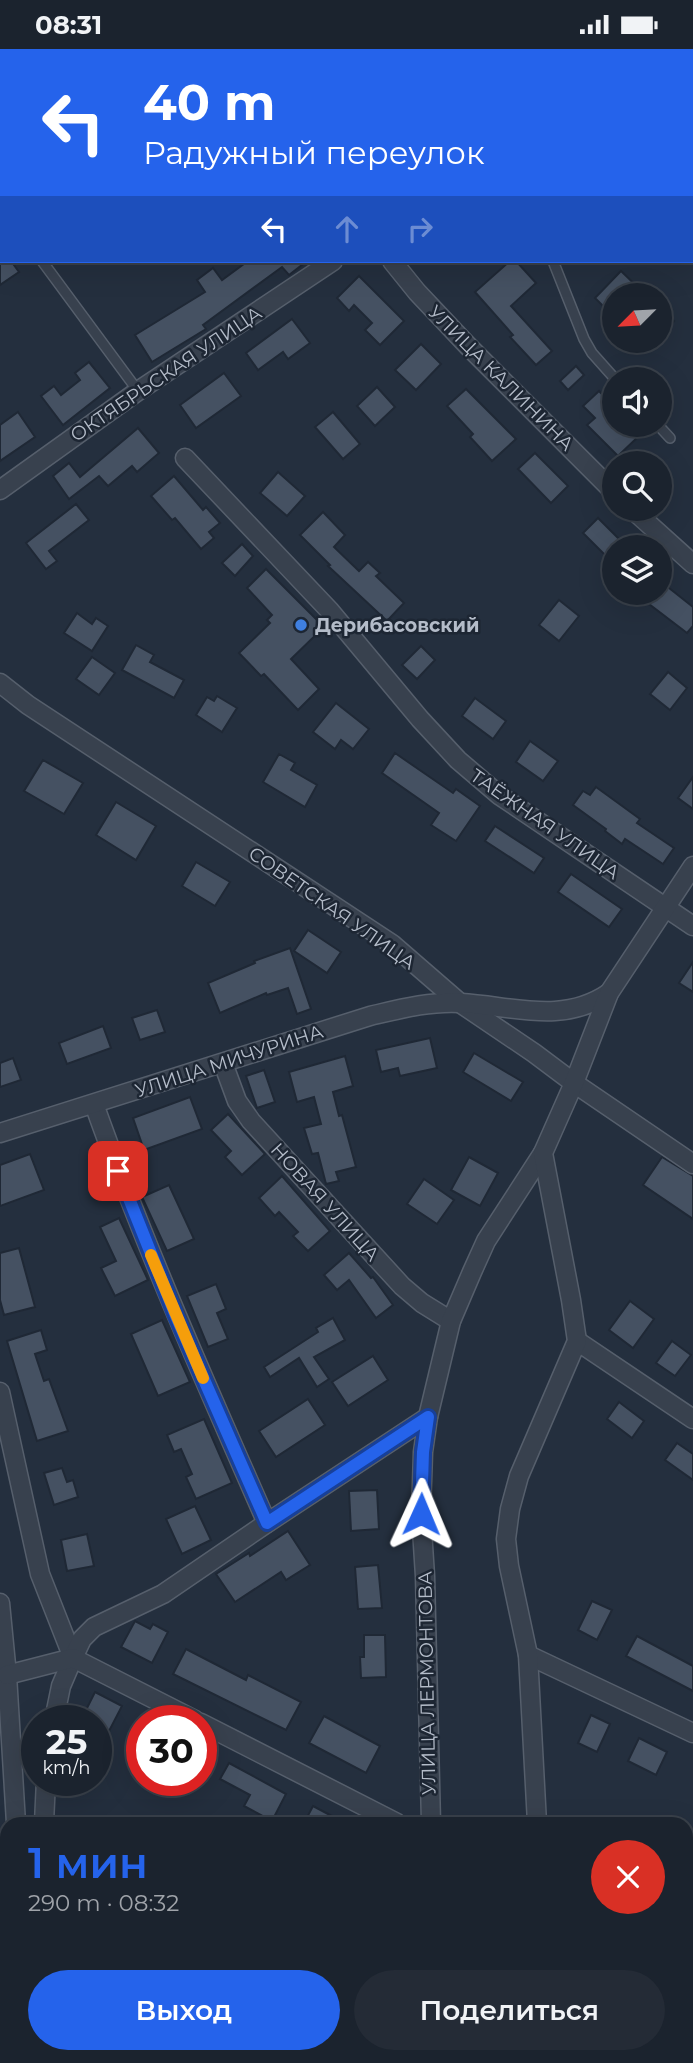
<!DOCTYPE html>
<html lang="ru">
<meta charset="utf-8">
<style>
body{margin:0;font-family:Montserrat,sans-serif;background:#242b36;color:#f1f3f6;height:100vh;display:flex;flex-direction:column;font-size:26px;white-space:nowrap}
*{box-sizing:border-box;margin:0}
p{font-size:23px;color:#a0a4aa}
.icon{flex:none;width:38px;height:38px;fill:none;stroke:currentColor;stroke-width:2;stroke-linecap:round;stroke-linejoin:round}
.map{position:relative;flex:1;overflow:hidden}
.sheet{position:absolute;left:0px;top:1768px;width:693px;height:247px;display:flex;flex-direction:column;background:#1b232e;border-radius:21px 21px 0 0;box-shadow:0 7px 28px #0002,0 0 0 2px #39404a}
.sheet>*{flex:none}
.banner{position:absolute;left:0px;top:0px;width:693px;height:214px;box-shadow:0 7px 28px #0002,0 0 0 2px #39404a;background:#2563eb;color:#fff;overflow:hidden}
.needle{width:46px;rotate:246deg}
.tools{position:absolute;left:602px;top:234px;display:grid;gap:14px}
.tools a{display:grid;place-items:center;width:70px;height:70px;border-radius:50%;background:#1b232e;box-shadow:0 7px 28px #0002,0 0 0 2px #39404a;font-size:35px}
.speed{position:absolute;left:21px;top:1656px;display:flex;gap:14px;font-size:35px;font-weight:700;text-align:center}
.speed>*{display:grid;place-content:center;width:91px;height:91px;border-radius:50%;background:#1b232e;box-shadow:0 7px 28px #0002,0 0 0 2px #39404a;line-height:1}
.speed small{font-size:18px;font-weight:400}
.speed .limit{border:10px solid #d22;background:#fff;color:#111}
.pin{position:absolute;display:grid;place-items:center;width:60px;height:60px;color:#fff;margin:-30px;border-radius:14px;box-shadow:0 4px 10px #0006}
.me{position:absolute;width:77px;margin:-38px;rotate:1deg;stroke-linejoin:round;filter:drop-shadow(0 0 5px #0008)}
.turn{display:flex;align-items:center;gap:24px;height:147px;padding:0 28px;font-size:32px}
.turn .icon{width:91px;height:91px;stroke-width:2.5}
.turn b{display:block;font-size:49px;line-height:60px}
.lanes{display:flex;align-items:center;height:66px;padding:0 28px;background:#0003;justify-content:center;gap:35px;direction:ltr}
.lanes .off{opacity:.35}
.round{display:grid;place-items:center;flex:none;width:74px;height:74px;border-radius:37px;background:#242b36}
.summary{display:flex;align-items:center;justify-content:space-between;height:119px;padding:0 28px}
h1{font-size:42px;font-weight:600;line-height:52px;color:#2563eb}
.button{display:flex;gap:14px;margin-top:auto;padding:14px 28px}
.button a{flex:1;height:80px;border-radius:42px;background:#2563eb;color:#fff;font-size:28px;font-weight:600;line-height:80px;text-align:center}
.button a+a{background:#242b36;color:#f1f3f6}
.status{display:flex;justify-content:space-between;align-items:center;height:49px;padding:0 35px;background:#1b232e;direction:ltr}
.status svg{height:19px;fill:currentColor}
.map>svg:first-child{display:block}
.building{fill:#455162;stroke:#1f2835;stroke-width:2}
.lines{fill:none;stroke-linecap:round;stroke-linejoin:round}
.service-casing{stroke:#565f6c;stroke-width:12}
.minor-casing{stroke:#565f6c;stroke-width:21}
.service{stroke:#38414e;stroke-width:9}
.minor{stroke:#38414e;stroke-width:18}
.route-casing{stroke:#184099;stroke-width:18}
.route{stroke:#2563eb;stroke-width:12}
.slow{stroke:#f59e0b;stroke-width:12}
.shop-dot{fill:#3f7fe0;stroke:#1d2633;stroke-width:2.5}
.labels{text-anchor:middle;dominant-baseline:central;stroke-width:5;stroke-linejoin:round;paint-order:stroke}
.street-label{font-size:19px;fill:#b4bcc9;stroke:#1d2633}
.poi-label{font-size:19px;font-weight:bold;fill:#b4bcc9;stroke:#1d2633;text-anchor:start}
</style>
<div class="status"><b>08:31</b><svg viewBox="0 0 49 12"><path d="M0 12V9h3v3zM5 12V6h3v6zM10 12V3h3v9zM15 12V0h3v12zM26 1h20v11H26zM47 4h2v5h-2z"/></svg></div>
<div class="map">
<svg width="693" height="2014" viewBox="0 0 693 2014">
<rect width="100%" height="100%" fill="#242f3e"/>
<!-- building -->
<g class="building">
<path d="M0,212H11L19,223L0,236Z"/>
<path d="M248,212H307L289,226L282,218L203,276L206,280L152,313L135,286L205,243L197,231L213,219L222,231Z"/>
<path d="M510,212H516L536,234L511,257L552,302L536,316L510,288L513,286L475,243Z"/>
<path d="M621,222L647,247H614V268L595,249Z"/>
<path d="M359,227L404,272L380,296L365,281L372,274L354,256L349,262L337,249Z"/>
<path d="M660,259L674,272L660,287Z"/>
<path d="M292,270L310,294L288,310L283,303L258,321L246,304Z"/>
<path d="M421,295L441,315L416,341L395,321Z"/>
<path d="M89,313L110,339L63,376L41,347L54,337L61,346L80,331L75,324Z"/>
<path d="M576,317L584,326L568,341L560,332Z"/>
<path d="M224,324L241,347L196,379L180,356Z"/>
<path d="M377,338L395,358L375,377L357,357Z"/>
<path d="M466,340L516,390L492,412L470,388L473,385L447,357Z"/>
<path d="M599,342L614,358V376H633L641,385L618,407L587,376L595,369L583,357Z"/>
<path d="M18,363L35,388L0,412V376Z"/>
<path d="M333,363L360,395L343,410L315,378Z"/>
<path d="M138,379L159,404L137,423L132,417L108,437L99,427L69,450L53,427L69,414L80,428Z"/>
<path d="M535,404L568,437L551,454L518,420Z"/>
<path d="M278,423L305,447L287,467L260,444Z"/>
<path d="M174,427L203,461L206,458L220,474L209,483L214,489L201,500L175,469L172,471L151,447Z"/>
<path d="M76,455L89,471L49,502L57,512L46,520L26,494Z"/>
<path d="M323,463L345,486L334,498L359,522L368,513L380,524L376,527L404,554L387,572L328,517L330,516L300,486Z"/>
<path d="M598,469L628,499H614V515L583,484Z"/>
<path d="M242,495L253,507L235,527L222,514Z"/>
<path d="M266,520L324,578L291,610L319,640L298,661L264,625L261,627L239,604L270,574L267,571L272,566L247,539Z"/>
<path d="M664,535L693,558V577L687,584L649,555L657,544H660V541Z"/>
<path d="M559,551L579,567L559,592L539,576Z"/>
<path d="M77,564L92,575L96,569L108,577L92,602L64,584Z"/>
<path d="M136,596L154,606L150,613L184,631L174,649L122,621Z"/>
<path d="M421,597L435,611L417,630L402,616Z"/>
<path d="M92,608L115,624L99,646L76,630Z"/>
<path d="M668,623L687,639L670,661L650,645Z"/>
<path d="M217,647L237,659L222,683L196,666L207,648L214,652Z"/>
<path d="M475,649L506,672L493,690L462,667Z"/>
<path d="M336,654L369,680L353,700L341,691L335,700L313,683Z"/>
<path d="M530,692L558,712L543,732L516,713Z"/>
<path d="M395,704L453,744L456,740L480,757L456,792L431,776L439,764L382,724Z"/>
<path d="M279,705L295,714L291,721L317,736L305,758L263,733Z"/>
<path d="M43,711L83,734L64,765L24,742Z"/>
<path d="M693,728V760L678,749Z"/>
<path d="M596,738L640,770L637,774L674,799L663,815L625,790L622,795L605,782L606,780L573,756L583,742L590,746Z"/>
<path d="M116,753L156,777L136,811L96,786Z"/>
<path d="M495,777L544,809L534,824L485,792Z"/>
<path d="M196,813L230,833L215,857L182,837Z"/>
<path d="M571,825L622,860L609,878L558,843Z"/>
<path d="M308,881L341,903L327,924L294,902Z"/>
<path d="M290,899L311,960L297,965L288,939L267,946L266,944L220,964L208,934L255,914L254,912Z"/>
<path d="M693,913V943L679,934Z"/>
<path d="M157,961L165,983L140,991L132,969Z"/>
<path d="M103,977L111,999L67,1015L59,994Z"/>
<path d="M430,989L437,1019L400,1027L398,1019L381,1023L376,1001Z"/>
<path d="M474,1004L523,1033L511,1052L463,1023Z"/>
<path d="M345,1007L353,1037L333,1043L339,1067L342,1066L356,1118L336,1123L339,1132L326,1135L318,1104L312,1105L304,1079L321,1075L314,1048L297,1053L289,1023Z"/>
<path d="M13,1009L21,1031L0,1038V1014Z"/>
<path d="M264,1021L275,1053L257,1059L246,1027Z"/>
<path d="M190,1048L202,1080L144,1101L133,1069Z"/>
<path d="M228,1065L265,1105L242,1126L225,1108L231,1102L211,1081Z"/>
<path d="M30,1105L44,1141L0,1157V1116Z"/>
<path d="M469,1108L498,1124L480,1157L451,1141Z"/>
<path d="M662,1108L693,1127V1170L643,1136Z"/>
<path d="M282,1127L330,1182L308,1202L293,1187L298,1183L279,1163L275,1167L259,1149Z"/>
<path d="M424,1130L454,1151L437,1175L407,1155Z"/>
<path d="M169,1136L194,1190L167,1202L142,1148Z"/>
<path d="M119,1169L148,1231L115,1247L101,1219L116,1212L100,1178Z"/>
<path d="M19,1199L35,1258L4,1266L0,1251V1204Z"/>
<path d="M349,1204L371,1229L373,1228L393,1256L376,1269L349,1231L337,1241L324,1226Z"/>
<path d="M216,1235L226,1260L217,1264L228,1290L208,1298L187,1247Z"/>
<path d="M630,1252L654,1270L633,1299L609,1281Z"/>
<path d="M333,1269L345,1291L314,1308L329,1330L317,1338L299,1309L270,1328L264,1318L318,1283L316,1279Z"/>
<path d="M162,1271L190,1333L158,1347L131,1285Z"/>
<path d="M41,1281L47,1301L35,1305L44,1332L49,1330L68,1382L37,1392L7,1292Z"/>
<path d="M672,1292L691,1306L675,1327L656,1314Z"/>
<path d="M373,1307L388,1331L348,1357L332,1333Z"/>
<path d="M308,1350L325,1376L276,1408L259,1382Z"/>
<path d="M619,1353L644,1372L632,1389L607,1370Z"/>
<path d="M204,1370L232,1434L196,1450L186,1428L192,1425L181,1400L174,1403L167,1386Z"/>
<path d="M677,1394L693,1405V1431L665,1411Z"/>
<path d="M62,1419L67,1433L73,1431L78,1448L54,1456L44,1424Z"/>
<path d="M377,1441L379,1480L351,1482L349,1442Z"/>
<path d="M195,1457L211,1491L182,1505L166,1470Z"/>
<path d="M288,1482L310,1516L286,1531L281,1523L235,1553L216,1525L249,1504L250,1507Z"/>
<path d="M87,1485L94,1517L67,1522L61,1491Z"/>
<path d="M378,1516L382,1559L358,1560L355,1518Z"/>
<path d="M592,1552L612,1561L597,1591L578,1581Z"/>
<path d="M135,1572L150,1580L153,1575L168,1583L152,1614L121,1598Z"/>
<path d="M364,1586H385L386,1628L361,1629L360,1608H364Z"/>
<path d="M637,1587L693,1617V1642L626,1607Z"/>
<path d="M186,1600L246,1631L248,1626L301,1653L286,1681L173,1625Z"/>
<path d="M95,1643L122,1657L107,1686L96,1680V1671H81Z"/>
<path d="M591,1666L610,1675L597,1703L578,1694Z"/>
<path d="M324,1667L380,1697L366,1724L309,1694Z"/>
<path d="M639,1689L667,1703L656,1726L628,1712Z"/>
<path d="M229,1714L286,1745L272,1772L244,1757L250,1746L220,1730Z"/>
<path d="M313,1757L345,1774H304Z"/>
</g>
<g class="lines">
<!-- service casing -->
<g class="service-casing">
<g id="service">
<path d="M42,212L138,342"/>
<path d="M553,212L584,290L592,304L616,331"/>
<path d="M658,376L670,389"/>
</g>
</g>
<!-- minor casing -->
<g class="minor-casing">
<g id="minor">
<path d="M354,0L355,2"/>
<path d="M247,2L250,0"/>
<path d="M538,2L542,0"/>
<path d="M691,96L693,97"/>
<path d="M0,172L2,171"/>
<path d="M392,212L417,243L468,297L614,443"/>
<path d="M185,409L330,562L420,670L458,711L499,746L693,877"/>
<path d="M0,441L138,342L333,212"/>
<path d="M632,460L693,515"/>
<path d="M0,634L28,656L392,895L460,954L534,1004L574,1034L693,1115"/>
<path d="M223,1014L237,1052L251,1072L402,1237L422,1254L451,1272"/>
<path d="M94,1055C145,1198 206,1335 267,1474"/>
<path d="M0,1084L370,967C400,960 430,952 461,954C513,957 562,976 609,944"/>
<path d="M577,1292L693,1370"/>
<path d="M0,1343L40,1525L73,1609L61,1637L54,1671"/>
<path d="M0,1554L7,1626L16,1774"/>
<path d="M528,1606L693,1684"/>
<path d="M73,1609L82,1590L94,1578L163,1545L267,1474L428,1368"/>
<path d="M7,1626L73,1609L195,1671"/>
<path d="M201,1674L397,1774"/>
<path d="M44,1774L46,1731"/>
<path d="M431,1774L425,1527L421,1465L423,1403L428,1368L451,1272L472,1223L486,1192L543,1104"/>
<path d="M537,1774L528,1606L509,1517L506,1490L510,1460L519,1427L577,1292L571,1251L543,1104L574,1034L609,944L693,817"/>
<path d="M686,1921L693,1925"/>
<path d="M404,2007L414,2014"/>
<path d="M542,2007V2014"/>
<path d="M11,2014L12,2007"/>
<path d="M54,2014V2007"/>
</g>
</g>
<!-- service -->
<use href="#service" class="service"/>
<!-- minor -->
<use href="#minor" class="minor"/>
</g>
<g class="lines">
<!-- route casing -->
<g class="route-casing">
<path id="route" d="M118,1122L176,1267L267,1474L428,1368L423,1403L421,1465"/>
</g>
<!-- route -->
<use href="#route" class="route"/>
<!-- slow -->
<path class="slow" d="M151,1206L203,1329"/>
</g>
<!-- markers -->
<circle class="shop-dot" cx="301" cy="576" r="7"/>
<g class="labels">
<!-- street labels -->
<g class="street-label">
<text transform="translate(166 325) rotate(-34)">ОКТЯБРЬСКАЯ УЛИЦА</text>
<text transform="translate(501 329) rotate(45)">УЛИЦА КАЛИНИНА</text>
<text transform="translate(545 775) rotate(35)">ТАЁЖНАЯ УЛИЦА</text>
<text transform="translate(332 859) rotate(35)">СОВЕТСКАЯ УЛИЦА</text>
<text transform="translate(229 1012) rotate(-18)">УЛИЦА МИЧУРИНА</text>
<text transform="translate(325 1153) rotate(48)">НОВАЯ УЛИЦА</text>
<text transform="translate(427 1634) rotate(-91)">УЛИЦА ЛЕРМОНТОВА</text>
</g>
<!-- poi labels -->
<g class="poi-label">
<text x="315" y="576">Дерибасовский</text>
</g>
</g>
</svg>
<div class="tools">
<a><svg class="needle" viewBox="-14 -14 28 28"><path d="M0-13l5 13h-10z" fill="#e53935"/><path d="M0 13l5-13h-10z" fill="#a0a4aa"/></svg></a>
<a><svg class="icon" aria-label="sound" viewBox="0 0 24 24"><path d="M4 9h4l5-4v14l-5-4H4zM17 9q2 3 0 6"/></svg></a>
<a><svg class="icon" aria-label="search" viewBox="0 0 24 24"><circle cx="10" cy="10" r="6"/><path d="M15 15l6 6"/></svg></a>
<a><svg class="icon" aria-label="layers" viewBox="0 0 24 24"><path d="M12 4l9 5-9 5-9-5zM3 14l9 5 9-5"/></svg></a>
</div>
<div class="speed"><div>25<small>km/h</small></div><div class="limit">30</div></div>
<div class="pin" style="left:118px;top:1122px;background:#d93025"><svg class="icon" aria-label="arrive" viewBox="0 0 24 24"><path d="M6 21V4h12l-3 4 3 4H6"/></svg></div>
<svg class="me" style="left:421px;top:1465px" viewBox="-20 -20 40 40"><path d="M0-17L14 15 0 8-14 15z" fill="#2563eb" stroke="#fff" stroke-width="4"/></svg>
<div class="banner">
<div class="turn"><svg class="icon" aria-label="left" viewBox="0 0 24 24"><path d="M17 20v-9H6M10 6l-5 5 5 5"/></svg><div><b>40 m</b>Радужный переулок</div></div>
<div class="lanes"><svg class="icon" aria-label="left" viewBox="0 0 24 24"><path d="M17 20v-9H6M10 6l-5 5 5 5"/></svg><svg class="icon off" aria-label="ahead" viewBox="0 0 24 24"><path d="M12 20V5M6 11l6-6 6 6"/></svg><svg class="icon off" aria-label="right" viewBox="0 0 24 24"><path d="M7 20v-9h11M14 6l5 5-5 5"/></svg></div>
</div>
<section class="sheet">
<div class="summary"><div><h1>1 мин</h1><p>290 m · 08:32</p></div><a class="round" style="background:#d93025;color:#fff"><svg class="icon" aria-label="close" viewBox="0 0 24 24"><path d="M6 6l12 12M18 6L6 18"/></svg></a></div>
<div class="button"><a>Выход</a><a>Поделиться</a></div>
</section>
</div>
